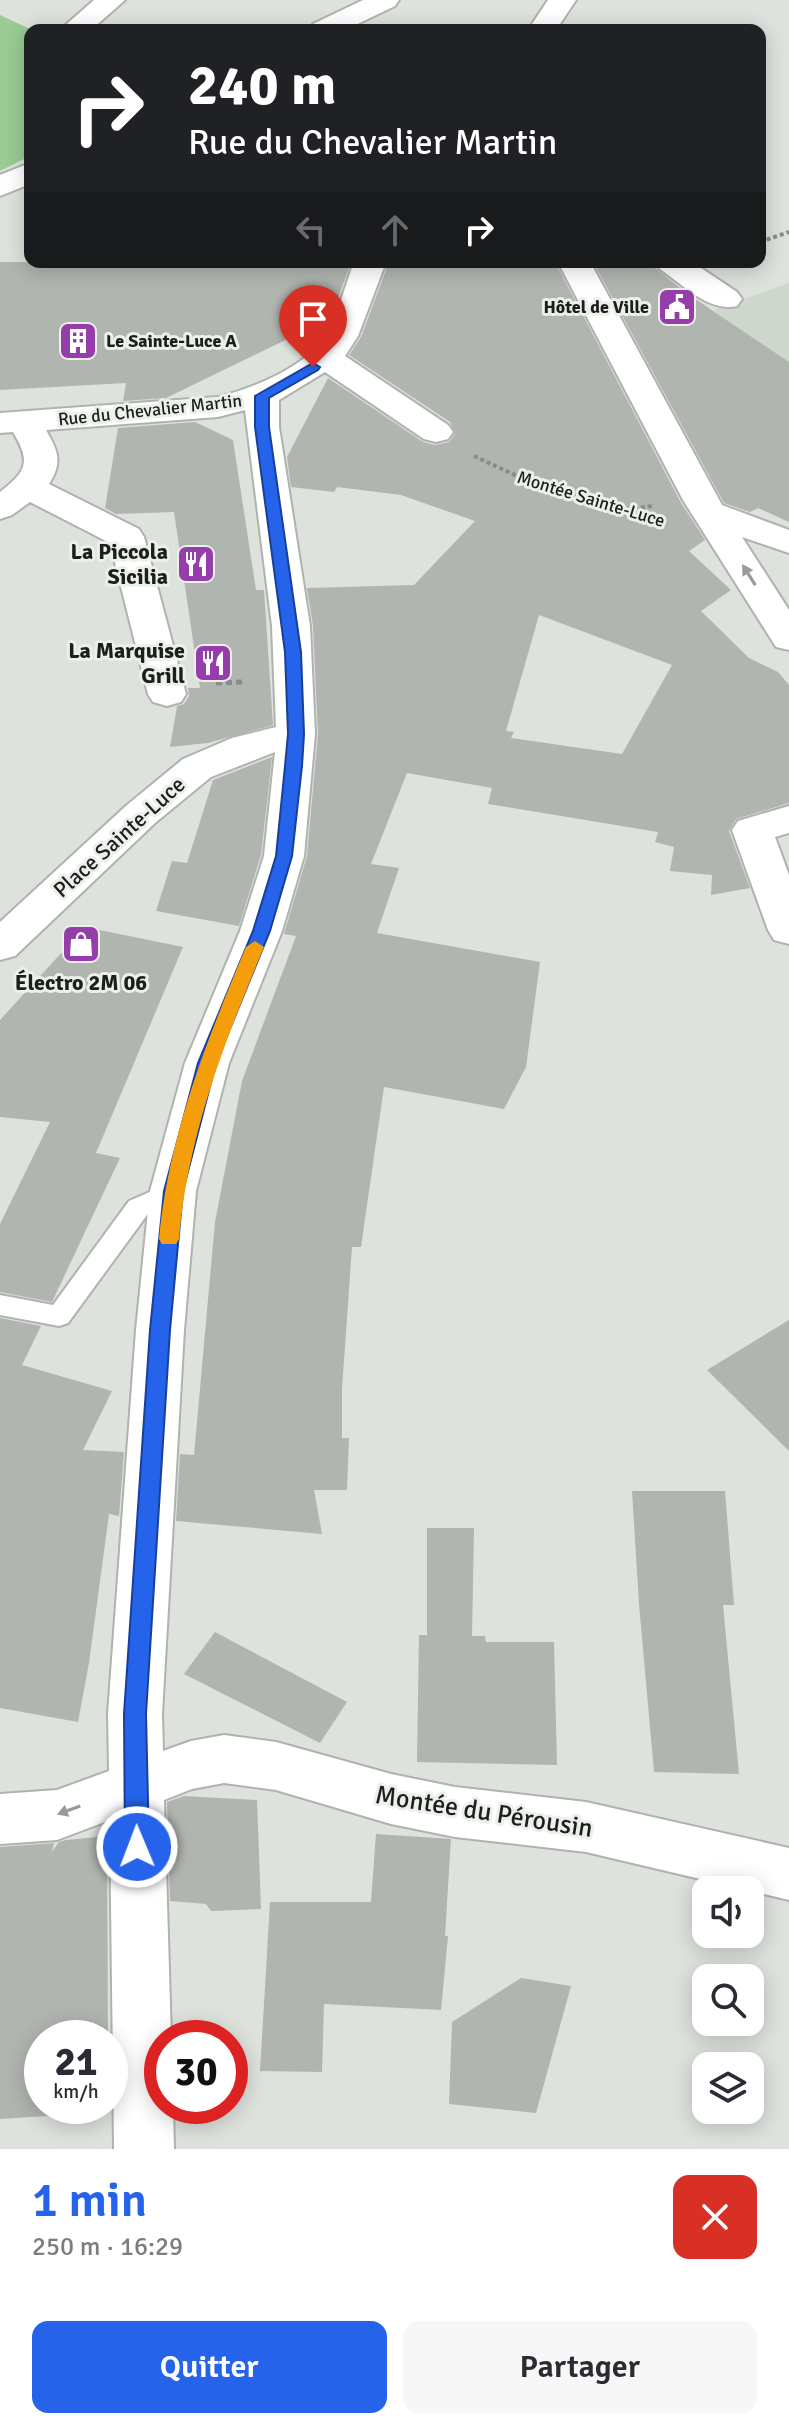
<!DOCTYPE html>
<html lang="fr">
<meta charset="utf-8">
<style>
body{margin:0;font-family:Signika,sans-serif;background:#f7f7f7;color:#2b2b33;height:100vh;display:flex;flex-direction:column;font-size:30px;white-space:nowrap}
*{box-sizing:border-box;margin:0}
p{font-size:26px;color:#7c7c81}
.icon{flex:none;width:44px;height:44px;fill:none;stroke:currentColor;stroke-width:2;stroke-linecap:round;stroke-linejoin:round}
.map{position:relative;height:2149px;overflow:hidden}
.panel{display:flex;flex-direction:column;background:#fff;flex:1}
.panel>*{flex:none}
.guide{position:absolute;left:24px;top:24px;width:742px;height:244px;border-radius:16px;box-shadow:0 4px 20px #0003;background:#202124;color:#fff;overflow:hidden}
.fabs{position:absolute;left:692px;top:1876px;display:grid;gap:16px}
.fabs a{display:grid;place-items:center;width:72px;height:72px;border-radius:16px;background:#fff;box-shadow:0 4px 20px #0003;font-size:40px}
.speed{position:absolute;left:24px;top:2020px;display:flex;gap:16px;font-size:40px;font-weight:700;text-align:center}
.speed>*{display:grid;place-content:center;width:104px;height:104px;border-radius:50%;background:#fff;box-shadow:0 4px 20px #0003;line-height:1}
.speed small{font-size:20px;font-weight:400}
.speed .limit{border:12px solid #d22;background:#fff;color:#111}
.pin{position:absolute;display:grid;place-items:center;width:68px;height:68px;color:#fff;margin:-82px -34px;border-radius:50% 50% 50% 0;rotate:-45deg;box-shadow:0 0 8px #0007}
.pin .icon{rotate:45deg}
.me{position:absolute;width:88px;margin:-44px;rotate:359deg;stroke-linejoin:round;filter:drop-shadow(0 0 6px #0008)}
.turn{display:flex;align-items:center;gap:28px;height:168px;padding:0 32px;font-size:36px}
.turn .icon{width:104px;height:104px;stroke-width:2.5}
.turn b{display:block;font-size:56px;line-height:68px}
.lanes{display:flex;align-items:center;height:76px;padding:0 32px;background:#0003;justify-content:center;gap:40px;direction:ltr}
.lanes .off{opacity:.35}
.round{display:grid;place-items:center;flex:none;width:84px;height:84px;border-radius:16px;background:#f7f7f7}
.summary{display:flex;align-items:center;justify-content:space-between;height:136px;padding:0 32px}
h1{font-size:48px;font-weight:600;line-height:60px;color:#2563eb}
.button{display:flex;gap:16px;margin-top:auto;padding:16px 32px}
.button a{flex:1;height:92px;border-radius:16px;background:#2563eb;color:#fff;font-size:32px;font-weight:600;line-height:92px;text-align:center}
.button a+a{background:#f7f7f7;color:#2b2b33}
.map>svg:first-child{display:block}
.built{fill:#cdd7cc}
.green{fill:#99cb93}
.building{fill:#b1b5b0;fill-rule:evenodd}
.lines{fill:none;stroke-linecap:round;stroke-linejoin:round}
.lane-casing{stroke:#afb3ae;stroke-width:4}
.street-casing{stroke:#afb3ae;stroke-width:4}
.secondary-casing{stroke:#afb3ae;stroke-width:4}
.path-far1{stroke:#898b88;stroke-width:4;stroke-dasharray:4 3;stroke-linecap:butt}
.path{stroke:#898b88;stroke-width:5;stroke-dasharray:6 4;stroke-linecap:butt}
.lane{fill:#fff;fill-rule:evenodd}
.street{fill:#fff;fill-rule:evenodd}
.secondary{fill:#fff;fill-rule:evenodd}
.oneway{fill:#9a9a99}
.route{fill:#2563eb;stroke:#184099;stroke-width:2}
.slow{fill:#f59e0b}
.labels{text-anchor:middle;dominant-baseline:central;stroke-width:6;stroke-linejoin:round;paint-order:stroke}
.far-poi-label{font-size:18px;font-weight:bold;fill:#1e1f1d;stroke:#ebf0ea;text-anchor:end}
.far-street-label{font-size:18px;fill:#1e1f1d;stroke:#ebf0ea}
.poi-label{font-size:22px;font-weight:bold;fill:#1e1f1d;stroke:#ebf0ea;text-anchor:end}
.street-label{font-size:22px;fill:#1e1f1d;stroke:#ebf0ea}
.near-street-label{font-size:26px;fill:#1e1f1d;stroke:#ebf0ea}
</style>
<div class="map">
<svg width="789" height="2149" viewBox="0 0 789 2149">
<rect width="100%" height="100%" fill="#dee2dd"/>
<!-- built -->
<path class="built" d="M789,283V386L742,331L713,310Z"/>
<!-- green -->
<path class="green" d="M0,15L32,30L30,156L0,171Z"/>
<!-- building -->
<g class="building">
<path d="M0,262H351L331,318L166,398L123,401L126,383L0,390Z"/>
<path d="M389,262H555L680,501L705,540L689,551L731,590L701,611L749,658L778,672L789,685V803L736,819L729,831L750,888L711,895L712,875L670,871L674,847L655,842L658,832L488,804L492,788L407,773L371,864L399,868L377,933L540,962L526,1067L504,1109L384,1087L361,1247H352L342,1389V1438H349L347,1490H314L322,1534L176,1521L180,1454L194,1455L215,1222L242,1081L296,936L284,934L307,856L318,734L313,626L307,588L414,585L475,521L401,495L337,487L334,492L291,487L287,457L328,378L423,442L435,445L449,442L455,434L450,422L349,355L361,337ZM539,615L672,665L622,754L511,738L514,732L506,731Z"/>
<path d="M593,262H648L685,292L789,362V522L758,508L750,512L724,503Z"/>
<path d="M195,422L233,440L256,590H264L273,725L208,743L170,747L177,706L184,704L189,696L188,688H200L174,512L116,514L105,508L118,428Z"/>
<path d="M272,757L261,855L239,926L156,911L172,861L187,863L213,780Z"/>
<path d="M85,927L183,947L96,1153L120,1158L52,1302L0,1292V1224L50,1122L0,1117V1020Z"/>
<path d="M0,1318L41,1326L22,1365L112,1391L83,1450L124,1452L119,1516L109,1514L89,1663L78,1722L0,1708Z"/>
<path d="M789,1320V1451L707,1370Z"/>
<path d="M632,1491H725L734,1605H723L739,1774L654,1772L639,1604Z"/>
<path d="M427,1528H474L472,1636H485L486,1642H554L557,1765L417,1762L419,1635H427Z"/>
<path d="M215,1632L347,1702L320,1743L184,1674Z"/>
<path d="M184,1796L257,1800L261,1909L211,1911L206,1904L170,1901L167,1802Z"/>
<path d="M376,1834L451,1839L445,1936H448L441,2010L324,2004L322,2072L260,2071L270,1902H371Z"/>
<path d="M107,1836L108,2038H42V2106H109L110,2112L0,2119V1847L54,1843L52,1852L59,1842L66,1840Z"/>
<path d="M521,1978L571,1986L536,2113L449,2104L452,2022Z"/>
</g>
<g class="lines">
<!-- lane casing -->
<g class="lane-casing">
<path id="lane" d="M173,1182L182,1184L185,1191L182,1198L147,1215L68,1323L59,1326L0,1315V1295L53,1305L129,1201Z"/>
</g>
<!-- street casing -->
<g class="street-casing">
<g id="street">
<path d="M94,0H125L91,30H60Z"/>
<path d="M548,0H576L556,30H528Z"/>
<path d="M354,262H386L358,336L345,356L448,425L453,432L448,439L436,442L424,439L325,372L279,400V427L310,626L315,734L304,856L282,931L229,1063L196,1191L184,1330L162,1714L163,1751L191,1741L224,1735L276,1742L391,1774L455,1787L586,1802L789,1848V1900L586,1852L455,1837L391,1824L276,1790L224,1783L192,1789L164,1800L171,2038H162V2106H173L174,2149H114L110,1820L57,1840L0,1844V1794L57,1790L109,1771L108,1714L136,1330L150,1191L185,1063L240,931L264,856L275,752L211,777L155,823L15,956L0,960V922L127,805L183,759L232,738L276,727L272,626L245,410L218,417L46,430C58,451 63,462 49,484L139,529L144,537L186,694L181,702L167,706L153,702L148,694L110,543L30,502L12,515L0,519V492C27,471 31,462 13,432L0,433V413L218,397C251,389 306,367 324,337C338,315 345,286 354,262Z"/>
<path d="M558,262H590L722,505L789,530V553L742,537L789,610V650L776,647L683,500Z"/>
<path d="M655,262H692L737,292L742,299L737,306C710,313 682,284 660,269Z"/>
<path d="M789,806V833L775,837L789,875V944L774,940L768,930L732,830L738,821Z"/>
</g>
</g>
<!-- secondary casing -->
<g class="secondary-casing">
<g id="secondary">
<path d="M363,0H399L395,6L345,30H309L313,24Z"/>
<path d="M30,163V184L0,196V175Z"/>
</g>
</g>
<!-- path-far1 -->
<g class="path-far1">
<path d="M760,242L789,232"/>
<path d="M474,456L530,482L657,519"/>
<path d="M627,509L653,506"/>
</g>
<!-- path -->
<path class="path" d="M216,683L242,682"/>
<!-- lane -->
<use href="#lane" class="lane"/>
<!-- street -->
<use href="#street" class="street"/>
<!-- secondary -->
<use href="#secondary" class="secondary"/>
</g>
<!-- one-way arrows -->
<defs><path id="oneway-solid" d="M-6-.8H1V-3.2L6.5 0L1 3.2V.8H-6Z" transform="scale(2)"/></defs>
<g class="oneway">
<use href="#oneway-solid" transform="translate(749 575) rotate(-122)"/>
<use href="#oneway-solid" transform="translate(69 1810) rotate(160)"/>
</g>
<!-- route -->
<path class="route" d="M313,363L320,367L318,370L269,398V427L301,652L304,734L302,766L292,856L270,931L216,1063L183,1191L170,1330L146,1714L149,1847L145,1854L137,1857L129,1854L125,1847L124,1714L150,1330L164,1191L198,1063L253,931L276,856L285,766L288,734L285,652L255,427V396Z"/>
<!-- slow -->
<path class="slow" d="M255,941L264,947C224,1043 188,1134 179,1239L176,1244H162L159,1239C169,1134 206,1043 246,947Z"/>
<!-- icons -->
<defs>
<g id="civic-square" transform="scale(2)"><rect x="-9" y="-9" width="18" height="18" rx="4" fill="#953daa" stroke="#ebf0ea"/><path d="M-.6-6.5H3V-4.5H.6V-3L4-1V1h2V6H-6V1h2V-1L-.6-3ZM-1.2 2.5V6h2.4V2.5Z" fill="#fff"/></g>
<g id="building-square" transform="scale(2)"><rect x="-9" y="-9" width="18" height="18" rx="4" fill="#953daa" stroke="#ebf0ea"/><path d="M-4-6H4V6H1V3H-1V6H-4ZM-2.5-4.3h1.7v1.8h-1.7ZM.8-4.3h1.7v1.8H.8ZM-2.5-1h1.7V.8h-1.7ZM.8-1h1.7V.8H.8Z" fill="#fff"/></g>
<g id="restaurant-square" transform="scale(2)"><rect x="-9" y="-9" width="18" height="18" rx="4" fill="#953daa" stroke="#ebf0ea"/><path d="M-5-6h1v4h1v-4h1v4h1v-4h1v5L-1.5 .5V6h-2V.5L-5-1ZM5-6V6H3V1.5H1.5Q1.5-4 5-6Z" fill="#fff"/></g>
<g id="shop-square" transform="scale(2)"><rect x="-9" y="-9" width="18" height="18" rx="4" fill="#953daa" stroke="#ebf0ea"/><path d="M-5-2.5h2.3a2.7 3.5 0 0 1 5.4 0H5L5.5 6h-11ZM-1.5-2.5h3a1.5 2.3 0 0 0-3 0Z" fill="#fff"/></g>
</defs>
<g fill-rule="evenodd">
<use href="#civic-square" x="677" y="307"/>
<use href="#building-square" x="78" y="341"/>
<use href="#restaurant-square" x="196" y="564"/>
<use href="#restaurant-square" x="213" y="663"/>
<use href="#shop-square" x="81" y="944"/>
</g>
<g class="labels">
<!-- far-poi labels -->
<g class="far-poi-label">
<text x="649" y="307">Hôtel de Ville</text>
<text x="106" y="341" text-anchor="start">Le Sainte-Luce A</text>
</g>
<!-- far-street labels -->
<g class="far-street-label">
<text transform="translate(150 410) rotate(-6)">Rue du Chevalier Martin</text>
<text transform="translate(591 499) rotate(17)">Montée Sainte-Luce</text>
</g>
<!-- poi labels -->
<g class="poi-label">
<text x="168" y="551">La Piccola<tspan x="168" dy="25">Sicilia</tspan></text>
<text x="185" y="650">La Marquise<tspan x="185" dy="25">Grill</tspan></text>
<text x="81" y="982" text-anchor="middle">Électro 2M 06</text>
</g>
<!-- street labels -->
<g class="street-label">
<text transform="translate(119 837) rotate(-42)">Place Sainte-Luce</text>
</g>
<!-- near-street labels -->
<g class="near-street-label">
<text transform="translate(484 1812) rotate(9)">Montée du Pérousin</text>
</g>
</g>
</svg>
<div class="fabs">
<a><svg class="icon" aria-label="sound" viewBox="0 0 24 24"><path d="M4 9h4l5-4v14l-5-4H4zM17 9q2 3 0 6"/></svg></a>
<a><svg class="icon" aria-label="search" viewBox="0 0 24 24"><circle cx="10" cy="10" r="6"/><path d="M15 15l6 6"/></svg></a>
<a><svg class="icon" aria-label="layers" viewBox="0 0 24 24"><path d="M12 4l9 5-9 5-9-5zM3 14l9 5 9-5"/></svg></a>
</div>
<div class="speed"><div>21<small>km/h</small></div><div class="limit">30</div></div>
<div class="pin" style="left:313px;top:367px;background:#d93025"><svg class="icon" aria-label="arrive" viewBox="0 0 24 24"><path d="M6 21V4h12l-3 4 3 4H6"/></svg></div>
<svg class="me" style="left:137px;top:1847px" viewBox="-20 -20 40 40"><circle r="17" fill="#2563eb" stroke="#fff" stroke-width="3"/><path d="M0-11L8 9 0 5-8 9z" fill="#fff"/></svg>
<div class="guide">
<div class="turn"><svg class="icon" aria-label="right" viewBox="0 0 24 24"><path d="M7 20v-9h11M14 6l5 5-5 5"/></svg><div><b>240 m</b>Rue du Chevalier Martin</div></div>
<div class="lanes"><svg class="icon off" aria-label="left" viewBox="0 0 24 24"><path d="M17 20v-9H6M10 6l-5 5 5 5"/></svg><svg class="icon off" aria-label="ahead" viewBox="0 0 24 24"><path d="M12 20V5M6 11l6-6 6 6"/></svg><svg class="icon" aria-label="right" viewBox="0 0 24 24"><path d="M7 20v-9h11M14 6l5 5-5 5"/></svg></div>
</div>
</div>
<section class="panel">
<div class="summary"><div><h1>1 min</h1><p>250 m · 16:29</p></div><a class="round" style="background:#d93025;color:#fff"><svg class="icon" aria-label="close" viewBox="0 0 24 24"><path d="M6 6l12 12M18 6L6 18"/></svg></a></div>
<div class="button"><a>Quitter</a><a>Partager</a></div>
</section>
